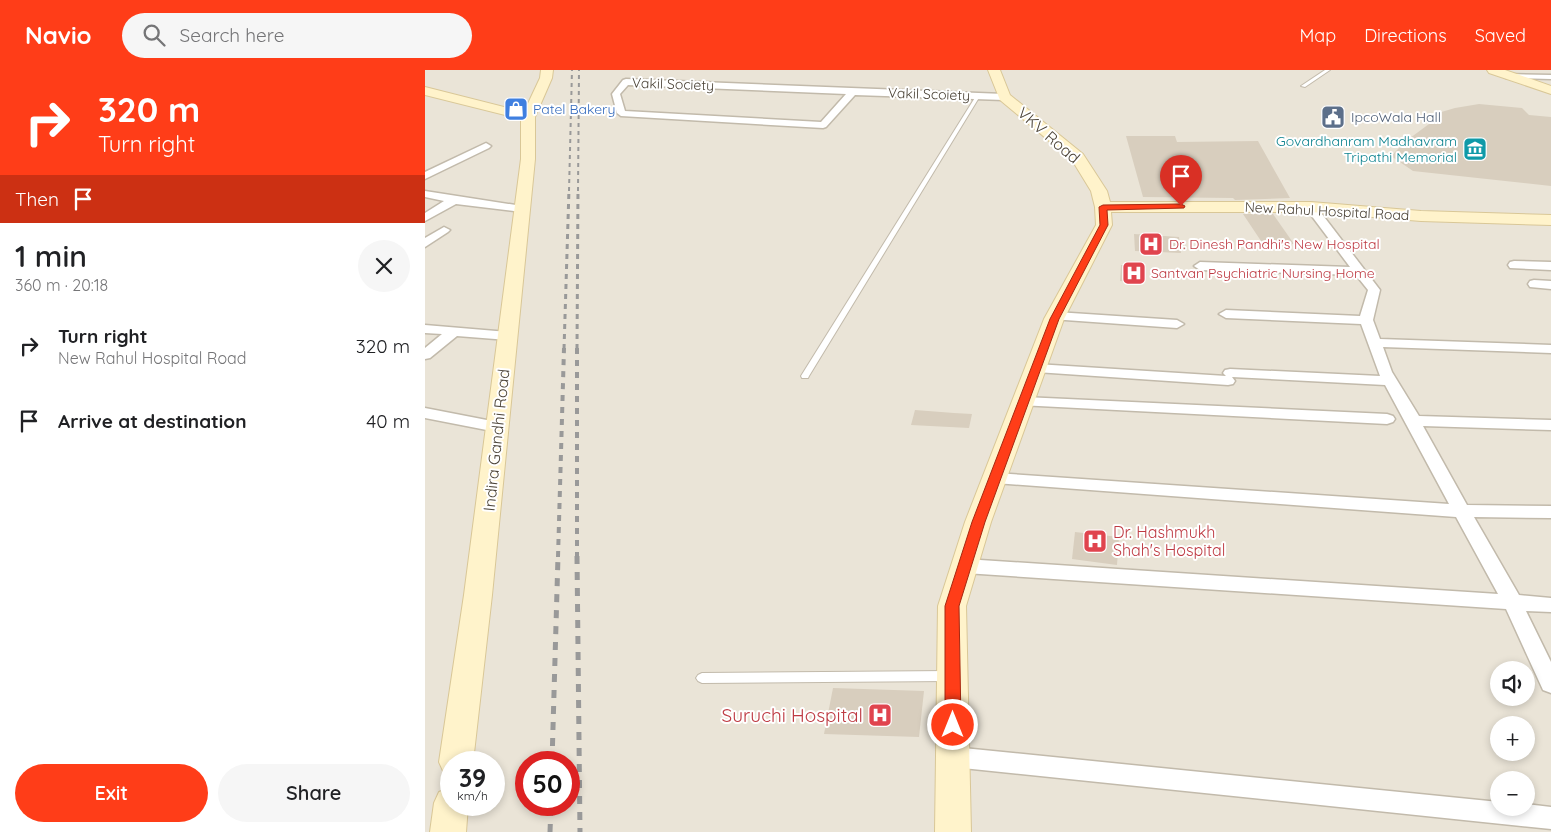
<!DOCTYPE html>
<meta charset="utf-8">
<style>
body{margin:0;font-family:Quicksand,sans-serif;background:#f6f6f6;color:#202124;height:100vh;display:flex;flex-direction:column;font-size:19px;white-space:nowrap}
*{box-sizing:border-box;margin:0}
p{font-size:16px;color:#757577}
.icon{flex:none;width:28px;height:28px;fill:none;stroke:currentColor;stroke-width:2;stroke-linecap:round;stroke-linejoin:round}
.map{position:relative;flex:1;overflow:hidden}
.side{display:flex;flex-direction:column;background:#fff;width:425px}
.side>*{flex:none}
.banner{background:#ff3d18;color:#fff;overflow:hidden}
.buttons{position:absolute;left:1065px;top:591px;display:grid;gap:10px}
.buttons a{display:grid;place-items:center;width:45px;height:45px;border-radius:50%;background:#fff;box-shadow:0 2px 8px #0003;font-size:25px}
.speed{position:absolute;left:15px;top:681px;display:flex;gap:10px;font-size:25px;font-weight:700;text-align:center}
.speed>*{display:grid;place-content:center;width:65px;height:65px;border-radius:50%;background:#fff;box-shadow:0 2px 8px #0003;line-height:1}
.speed small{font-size:12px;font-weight:400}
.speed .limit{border:8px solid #d22;background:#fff;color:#111}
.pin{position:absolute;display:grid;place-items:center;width:42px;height:42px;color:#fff;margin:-51px -21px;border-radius:50% 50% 50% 0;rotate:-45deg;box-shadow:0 0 5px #0007}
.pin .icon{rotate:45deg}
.me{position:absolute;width:55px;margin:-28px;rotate:0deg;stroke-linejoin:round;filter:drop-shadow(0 0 4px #0008)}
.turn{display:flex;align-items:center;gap:18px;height:105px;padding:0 15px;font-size:22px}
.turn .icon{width:65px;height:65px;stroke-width:2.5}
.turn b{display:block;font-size:35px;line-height:42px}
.then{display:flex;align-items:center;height:48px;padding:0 15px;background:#0003;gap:10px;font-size:19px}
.round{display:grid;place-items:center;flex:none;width:52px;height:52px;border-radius:26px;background:#f6f6f6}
.head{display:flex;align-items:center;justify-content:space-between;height:85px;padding:0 15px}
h1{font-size:30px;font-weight:600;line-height:38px}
.primary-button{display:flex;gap:10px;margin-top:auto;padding:10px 15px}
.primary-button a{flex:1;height:58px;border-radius:30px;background:#ff3d18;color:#fff;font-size:20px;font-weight:600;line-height:58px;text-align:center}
.primary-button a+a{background:#f6f6f6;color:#202124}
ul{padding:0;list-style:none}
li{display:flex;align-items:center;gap:15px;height:75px;padding:0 15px}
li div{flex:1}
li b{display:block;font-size:19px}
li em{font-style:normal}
header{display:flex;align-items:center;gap:30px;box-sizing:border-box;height:70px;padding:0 25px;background:#ff3d18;color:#fff}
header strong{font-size:24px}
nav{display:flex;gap:28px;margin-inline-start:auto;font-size:18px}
.search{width:350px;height:45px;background:#f6f6f6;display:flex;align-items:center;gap:12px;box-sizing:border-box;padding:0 18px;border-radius:28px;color:#757577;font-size:19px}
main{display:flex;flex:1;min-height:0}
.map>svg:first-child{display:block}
</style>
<header>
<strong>Navio</strong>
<div class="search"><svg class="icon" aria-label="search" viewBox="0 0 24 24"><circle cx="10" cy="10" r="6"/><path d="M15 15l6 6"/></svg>Search here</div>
<nav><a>Map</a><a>Directions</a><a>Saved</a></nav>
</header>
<main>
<section class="side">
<div class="banner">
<div class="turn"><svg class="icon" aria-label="right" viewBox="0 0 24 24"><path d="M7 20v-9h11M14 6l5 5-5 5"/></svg><div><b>320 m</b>Turn right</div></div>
<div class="then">Then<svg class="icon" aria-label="arrive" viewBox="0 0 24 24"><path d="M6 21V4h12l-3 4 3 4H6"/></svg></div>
</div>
<div class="head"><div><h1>1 min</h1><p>360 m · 20:18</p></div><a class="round"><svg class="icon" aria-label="close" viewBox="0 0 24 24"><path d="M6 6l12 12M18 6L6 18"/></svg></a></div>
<ul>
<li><svg class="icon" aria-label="right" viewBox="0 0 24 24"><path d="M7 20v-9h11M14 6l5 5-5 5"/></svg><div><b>Turn right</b><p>New Rahul Hospital Road</p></div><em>320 m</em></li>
<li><svg class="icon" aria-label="arrive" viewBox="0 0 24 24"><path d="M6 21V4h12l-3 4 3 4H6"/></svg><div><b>Arrive at destination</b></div><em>40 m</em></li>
</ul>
<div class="primary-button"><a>Exit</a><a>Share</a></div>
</section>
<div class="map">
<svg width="1126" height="762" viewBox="0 0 1126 762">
<rect width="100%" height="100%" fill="#f6f2ea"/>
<path fill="#eae4d7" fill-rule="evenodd" d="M 0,0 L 1126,0 L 1126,762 L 0,762 ZM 1074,600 L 1101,600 L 1101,628 L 1074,628 ZM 1074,655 L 1101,655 L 1101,682 L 1074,682 ZM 26,692 L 69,692 L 69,735 L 26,735 ZM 101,692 L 144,692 L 144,735 L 101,735 ZM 1074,710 L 1101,710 L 1101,738 L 1074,738 Z"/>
<g fill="#d8cebe">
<polygon points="1054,34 1097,38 1104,45 1126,47 1126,116 988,101 966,86 981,71 1004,54 1013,43 1030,38"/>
<polygon points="701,66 750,66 752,72 833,71 865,128 810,130 808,128 718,127"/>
<polygon points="818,144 848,144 869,174 838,174"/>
<polygon points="709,164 754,167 756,183 710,181"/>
<polygon points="696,195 720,196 719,213 695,211"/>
<polygon points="490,340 529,343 547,344 544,358 486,355"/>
<polygon points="650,462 694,467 692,495 647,489"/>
<polygon points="408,618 499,621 494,667 399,664"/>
</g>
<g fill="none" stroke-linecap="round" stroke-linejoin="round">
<g stroke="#c2baab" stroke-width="2">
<g id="lane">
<polygon points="900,0 905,0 880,17 876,16"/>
<polygon points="553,25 555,26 384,306 383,308 377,308 376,306 551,26"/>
<polygon points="524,601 528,603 530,606 528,609 524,611 277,613 273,611 271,608 273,605 277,603"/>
</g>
</g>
<g stroke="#c2baab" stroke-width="3">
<g id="street">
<polygon points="1081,4 1126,5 1126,9 1084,8 1081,8"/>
<path d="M 201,9 L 579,24 L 583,27 L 579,30 L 430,25 L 401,57 L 398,58 L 196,46 L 192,43 L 187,24 L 198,10 ZM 203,15 L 421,24 L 396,52 L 200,41 L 195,24 Z"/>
<polygon points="61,73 66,76 64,78 0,109 0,102"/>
<polygon points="0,121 97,136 103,139 97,142 31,134 0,151 0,143 19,131 0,127"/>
<polygon points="886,134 890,135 955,220 948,250 955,269 1126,275 1126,283 958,277 967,302 994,346 1126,350 1126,360 998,356 1042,435 1126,436 1126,448 1049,447 1094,525 1126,528 1126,542 1101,541 1126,592 1126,623 1118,620 1081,539 540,503 533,501 531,496 533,491 540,489 1073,524 1031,447 570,413 564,412 562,408 564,404 570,403 1024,434 960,315 807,307 810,311 808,314 803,315 611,302 606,301 604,298 606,295 611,294 801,306 798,303 800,300 805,299 955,306 936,254 801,248 794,244 801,240 935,246 943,220 931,205 775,200 769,196 775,192 925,197 880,137"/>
<polygon points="19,157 25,160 23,162 0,177 0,168"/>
<polygon points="1089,191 1126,192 1126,200 1085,198 1083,195 1085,192"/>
<polygon points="1109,210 1126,211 1126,219 1105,217 1103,214 1105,211"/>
<polygon points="631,242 752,250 759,254 752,258 626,249 624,246"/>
<polygon points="0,255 83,262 90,266 83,270 32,266 5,288 0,289 0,278 17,264 0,263"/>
<polygon points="599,327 962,344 968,346 970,349 968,352 962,354 594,335 591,332 594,329"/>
<polygon points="0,338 72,352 78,354 80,357 78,360 72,362 0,348"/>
<polygon points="528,677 1074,732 1074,738 1101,738 1101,734 1126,737 1126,759 528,697 520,694 517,687 520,680"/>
</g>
</g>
<g stroke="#d9c797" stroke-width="2">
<g id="secondary">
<polygon points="116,0 128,0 127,8 110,47 110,89 67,525 48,692 26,692 26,705 19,703 14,692 39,525 96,89 96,49 0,25 0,17 99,42 115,8"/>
<polygon points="563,0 575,0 585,25 658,84 682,121 685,132 886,132 996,141 1126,145 1126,155 996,151 886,142 686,142 687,155 639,249 566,452 541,536 546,762 510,762 513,536 540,452 619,249 671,155 670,137 666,121 647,90 575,30"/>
<polygon points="1062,0 1080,0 1126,16 1126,24 1064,3"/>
<polygon points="26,717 26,735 43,735 41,762 5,762 9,733 14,722"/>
</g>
</g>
<use href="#lane" fill="#fff" fill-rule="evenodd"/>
<use href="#street" fill="#fff" fill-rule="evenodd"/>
<use href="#secondary" fill="#fff3cb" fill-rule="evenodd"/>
<g stroke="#999" stroke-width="2" stroke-dasharray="4 4" stroke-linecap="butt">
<polyline points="144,121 147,0"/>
<polyline points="153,121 154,0"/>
</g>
<g stroke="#999" stroke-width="3" stroke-dasharray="5 5" stroke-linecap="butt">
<polyline points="139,279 144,119"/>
<polyline points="152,279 153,119"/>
</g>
<g stroke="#999" stroke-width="4" stroke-dasharray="6 6" stroke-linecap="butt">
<polyline points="152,278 152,487"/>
<polyline points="133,487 139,278"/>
</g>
<g stroke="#999" stroke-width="5" stroke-dasharray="8 8" stroke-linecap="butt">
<polyline points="152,486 155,762"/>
<polyline points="127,692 133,486"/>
<polyline points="125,762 126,735"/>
</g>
</g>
<polygon fill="#ff3d18" stroke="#a62810" points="756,134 760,136 759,138 682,140 683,155 634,249 560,452 534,536 536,655 533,659 528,661 523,659 520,655 520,536 547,452 625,249 675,155 674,137 678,135"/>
<defs>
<g id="shop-square" transform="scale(1.25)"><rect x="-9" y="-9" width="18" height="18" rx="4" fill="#3f7fe0" stroke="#fff"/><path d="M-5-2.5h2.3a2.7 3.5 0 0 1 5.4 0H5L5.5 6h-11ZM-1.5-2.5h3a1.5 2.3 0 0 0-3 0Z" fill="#fff"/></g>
<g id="civic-square" transform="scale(1.25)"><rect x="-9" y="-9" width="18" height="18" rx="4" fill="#5c6f8a" stroke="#fff"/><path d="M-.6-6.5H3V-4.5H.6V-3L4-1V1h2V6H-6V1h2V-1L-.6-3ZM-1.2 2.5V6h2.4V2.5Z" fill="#fff"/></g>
<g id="museum-square" transform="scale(1.25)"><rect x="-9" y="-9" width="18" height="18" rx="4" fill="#0f9aa8" stroke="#fff"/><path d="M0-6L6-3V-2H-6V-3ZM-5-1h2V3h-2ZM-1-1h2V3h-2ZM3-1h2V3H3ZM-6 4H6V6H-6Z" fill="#fff"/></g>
<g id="hospital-square" transform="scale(1.25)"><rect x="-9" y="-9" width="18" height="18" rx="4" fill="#e0444e" stroke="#fff"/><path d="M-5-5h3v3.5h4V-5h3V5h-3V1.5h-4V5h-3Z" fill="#fff"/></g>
</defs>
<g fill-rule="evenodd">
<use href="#shop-square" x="91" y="39"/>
<use href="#civic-square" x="908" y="47"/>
<use href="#museum-square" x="1050" y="79"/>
<use href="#hospital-square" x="726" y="174"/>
<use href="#hospital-square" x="709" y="203"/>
<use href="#hospital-square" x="670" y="471"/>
<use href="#hospital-square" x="455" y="645"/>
</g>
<g text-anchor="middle" stroke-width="4" stroke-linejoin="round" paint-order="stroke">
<g font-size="14" fill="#4b4337" stroke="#fff">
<text transform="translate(248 14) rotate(2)" y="5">Vakil Society</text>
<text transform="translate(504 24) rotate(2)" y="5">Vakil Scoiety</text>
<text transform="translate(902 141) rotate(3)" y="5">New Rahul Hospital Road</text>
</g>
<g font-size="14" fill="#366cbe" stroke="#fff" text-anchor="start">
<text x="108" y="44">Patel Bakery</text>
</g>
<g font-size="14" fill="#4e5e75" stroke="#fff" text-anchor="start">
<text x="926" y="52">IpcoWala Hall</text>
</g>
<g font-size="14" fill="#0d838f" stroke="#fff" text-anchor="end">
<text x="1032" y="76">Govardhanram Madhavram<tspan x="1032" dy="16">Tripathi Memorial</tspan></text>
</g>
<g font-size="14" fill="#be3a42" stroke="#fff" text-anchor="start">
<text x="744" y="179">Dr. Dinesh Pandhi's New Hospital</text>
<text x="726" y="208">Santvan Psychiatric Nursing Home</text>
</g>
<g font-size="16" fill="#4b4337" stroke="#fff">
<text transform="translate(624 65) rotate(41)" y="6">VKV Road</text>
<text transform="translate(71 370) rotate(-84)" y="6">Indira Gandhi Road</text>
</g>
<g font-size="16" fill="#be3a42" stroke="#fff" text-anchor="start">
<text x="688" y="468">Dr. Hashmukh<tspan x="688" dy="18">Shah's Hospital</tspan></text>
</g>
<g font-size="19" fill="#be3a42" stroke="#fff" text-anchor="end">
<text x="438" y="652">Suruchi Hospital</text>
</g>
</g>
</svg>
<div class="buttons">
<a><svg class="icon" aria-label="sound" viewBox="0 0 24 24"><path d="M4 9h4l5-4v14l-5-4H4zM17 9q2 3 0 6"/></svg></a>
<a>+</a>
<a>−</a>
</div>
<div class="speed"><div>39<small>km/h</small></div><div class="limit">50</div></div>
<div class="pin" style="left:756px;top:136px;background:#d93025"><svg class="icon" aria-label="arrive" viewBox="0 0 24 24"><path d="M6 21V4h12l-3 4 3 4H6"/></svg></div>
<svg class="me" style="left:528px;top:655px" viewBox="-20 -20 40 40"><circle r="17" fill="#ff3d18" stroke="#fff" stroke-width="3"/><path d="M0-11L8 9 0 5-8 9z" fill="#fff"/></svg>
</div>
</main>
